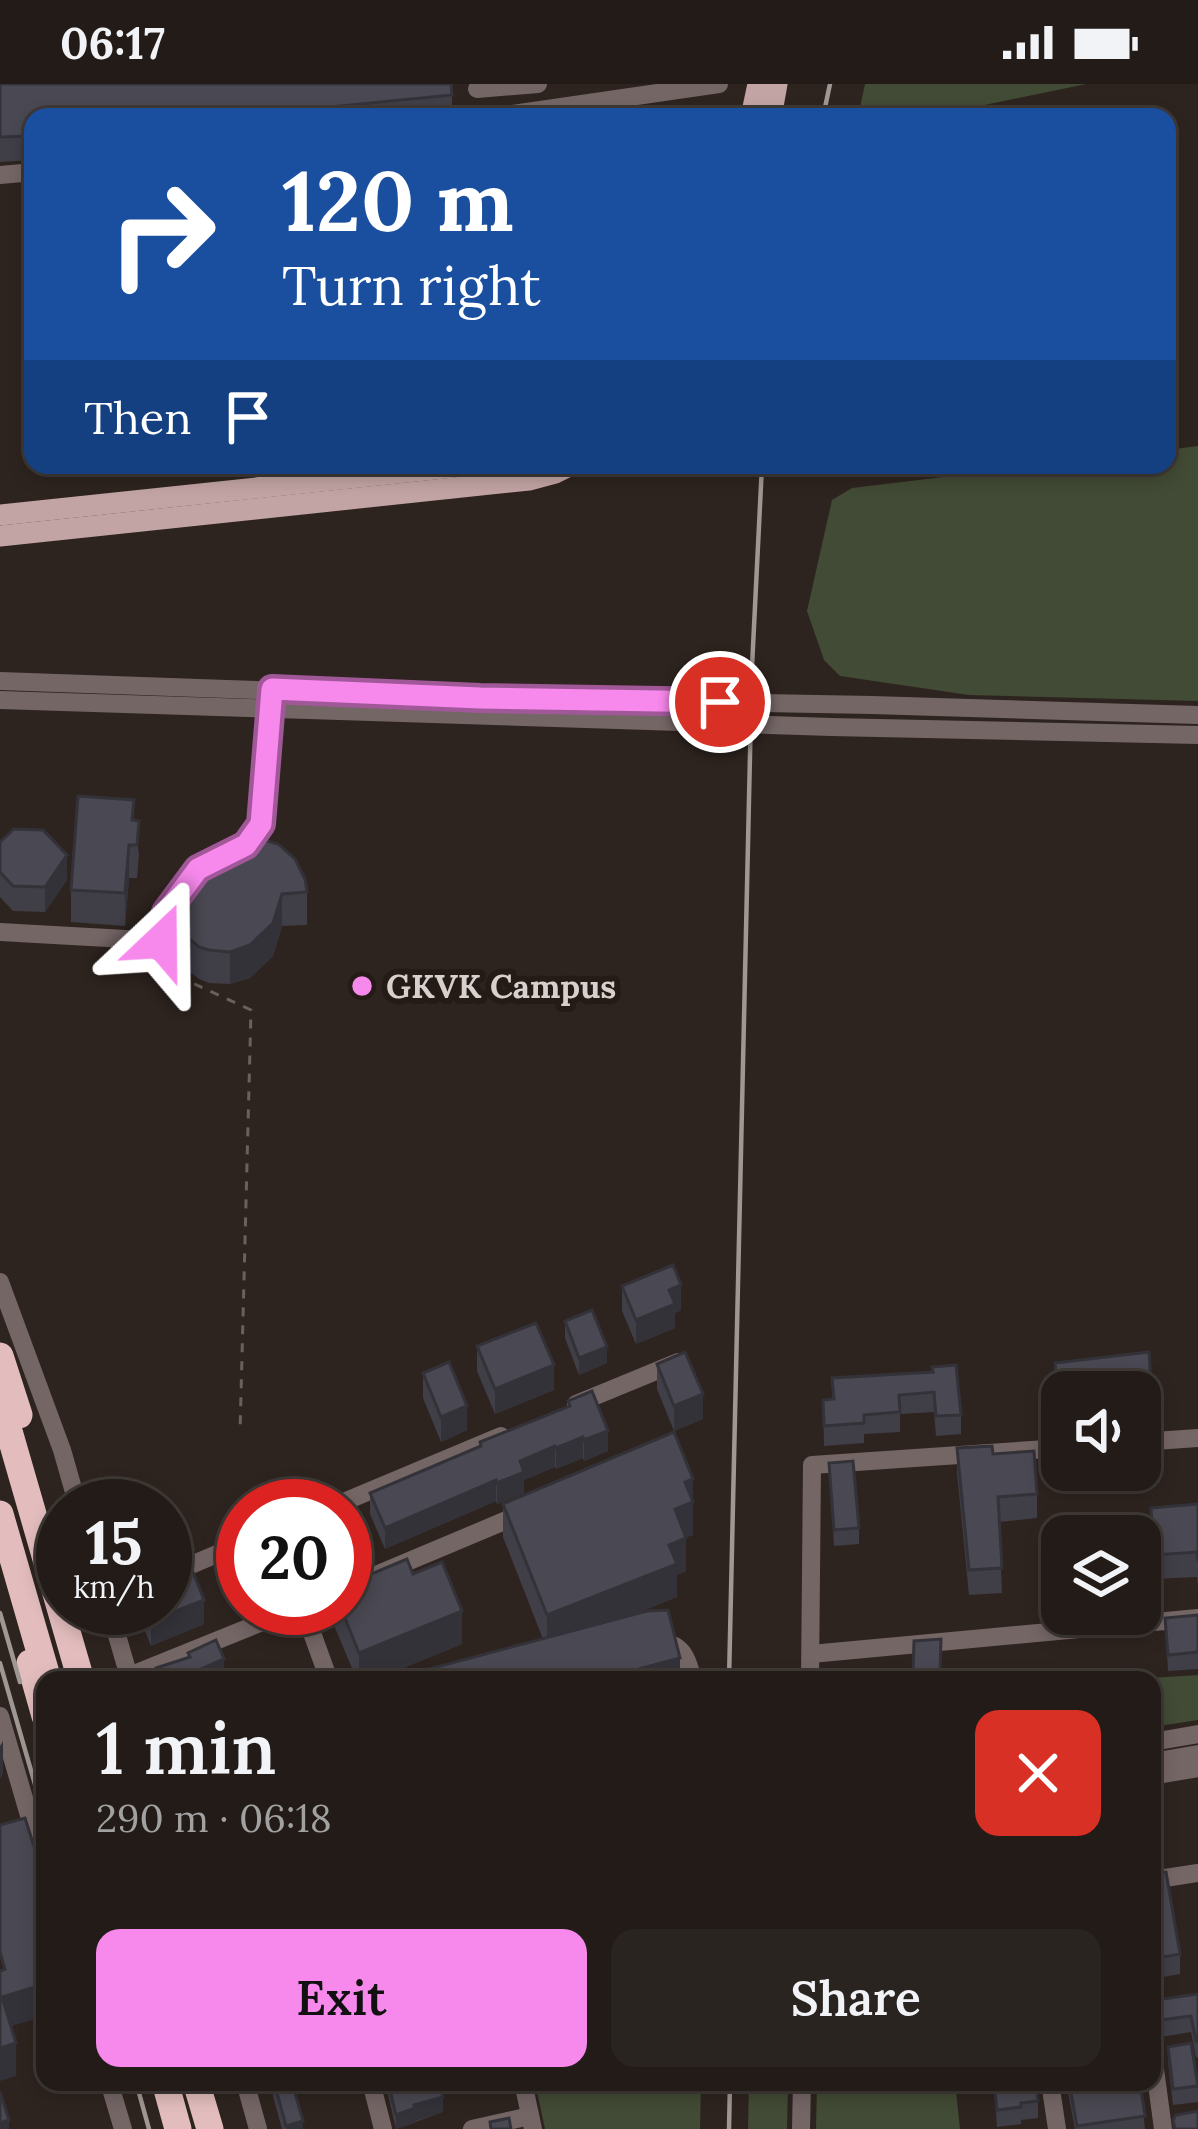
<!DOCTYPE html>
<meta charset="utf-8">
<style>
body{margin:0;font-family:Lora,serif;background:#2a2420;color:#f1f3f6;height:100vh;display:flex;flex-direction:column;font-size:45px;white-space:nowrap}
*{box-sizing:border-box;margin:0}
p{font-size:39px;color:#a2a1a1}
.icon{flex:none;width:66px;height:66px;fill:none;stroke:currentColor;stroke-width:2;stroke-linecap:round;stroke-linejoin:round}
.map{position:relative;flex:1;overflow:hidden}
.panel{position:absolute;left:36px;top:1587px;width:1125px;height:420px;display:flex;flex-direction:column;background:#221b17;border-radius:24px;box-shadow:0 6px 18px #0003,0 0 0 3px #3f3936}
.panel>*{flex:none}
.guide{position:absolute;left:24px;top:24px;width:1152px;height:366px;border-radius:24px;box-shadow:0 6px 18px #0003,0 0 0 3px #3f3936;background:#1a4fa0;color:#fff;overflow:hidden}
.tools{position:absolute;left:1041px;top:1287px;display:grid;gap:24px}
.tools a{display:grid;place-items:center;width:120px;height:120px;border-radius:24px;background:#221b17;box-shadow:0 6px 18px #0003,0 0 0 3px #3f3936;font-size:60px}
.speed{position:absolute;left:36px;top:1395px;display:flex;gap:24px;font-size:60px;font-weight:700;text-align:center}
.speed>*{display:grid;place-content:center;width:156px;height:156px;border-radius:50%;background:#221b17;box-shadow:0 6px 18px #0003,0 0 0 3px #3f3936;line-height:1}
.speed small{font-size:30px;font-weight:400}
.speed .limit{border:18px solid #d22;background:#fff;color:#111}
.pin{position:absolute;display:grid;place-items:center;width:102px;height:102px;color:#fff;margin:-51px;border:6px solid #fff;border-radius:50%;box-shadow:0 3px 12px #0007}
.me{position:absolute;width:132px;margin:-66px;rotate:23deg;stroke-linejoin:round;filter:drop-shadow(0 0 9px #0008)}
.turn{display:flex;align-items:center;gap:42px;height:252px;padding:0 60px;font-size:54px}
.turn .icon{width:156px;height:156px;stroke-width:2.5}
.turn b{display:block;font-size:84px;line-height:102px}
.then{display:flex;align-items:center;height:114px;padding:0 60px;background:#0003;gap:24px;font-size:45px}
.round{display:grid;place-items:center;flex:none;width:126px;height:126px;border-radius:24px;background:#2a2420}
.summary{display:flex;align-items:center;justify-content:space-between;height:204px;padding:0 60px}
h1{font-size:72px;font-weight:600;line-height:90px}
.cta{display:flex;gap:24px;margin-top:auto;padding:24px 60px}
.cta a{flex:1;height:138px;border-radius:24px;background:#f788ec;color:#111;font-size:48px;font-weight:600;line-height:138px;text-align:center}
.cta a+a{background:#2a2420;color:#f1f3f6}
.status{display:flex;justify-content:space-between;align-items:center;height:84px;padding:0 60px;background:#221b17;direction:ltr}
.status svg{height:33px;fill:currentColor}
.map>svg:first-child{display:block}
</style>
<div class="status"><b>06:17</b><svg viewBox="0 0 49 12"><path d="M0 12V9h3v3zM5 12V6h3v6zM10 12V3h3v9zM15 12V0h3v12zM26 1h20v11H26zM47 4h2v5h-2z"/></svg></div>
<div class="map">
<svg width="1198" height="2045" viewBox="0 0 1198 2045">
<rect width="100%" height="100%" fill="#2e241f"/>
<g fill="#424b35">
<polygon points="865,0 1086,0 927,33 858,33"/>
<polygon points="1198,362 1198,617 969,611 840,592 824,576 807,527 832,416 852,404 1042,381 1167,381 1167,366"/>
<polygon points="1198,1591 1198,1636 1152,1643 1152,1596 1120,1596"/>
<polygon points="535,1998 701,1998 700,2045 545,2045"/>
<polygon points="749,1998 788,1998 787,2045 748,2045"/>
<polygon points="817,1998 955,1998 960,2045 816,2045"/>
</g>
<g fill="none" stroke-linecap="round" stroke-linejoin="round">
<polyline stroke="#6a615c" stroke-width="3" stroke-dasharray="9 9" stroke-linecap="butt" points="170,874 188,897 251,926 240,1349"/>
<g stroke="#756666" stroke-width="18">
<polyline points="477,5 538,0"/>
<polyline points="492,33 719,0"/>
<polyline points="0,91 33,88"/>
<polyline points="0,597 480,614 872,621 1198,631"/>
<polyline points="0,616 831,643 1198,651"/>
<polyline points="0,848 161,857 166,828 198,785 246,761 261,740 271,613"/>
<polyline points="0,1198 62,1366 78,1422"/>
<polyline points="576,1320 678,1278"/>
<polyline points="1140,1358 1198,1354"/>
<polyline points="334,1422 501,1352"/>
<polyline points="165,1492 243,1459"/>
<polyline points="345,1504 521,1430"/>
<polyline points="109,1524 130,1596"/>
<polyline points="303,1524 329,1596"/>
<path d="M 655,1559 C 682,1556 687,1574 693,1596"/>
<polyline points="811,1570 1198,1534"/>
<polyline points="129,1592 297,1524"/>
<polyline points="810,1596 812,1381 1062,1364"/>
<polyline points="0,1632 45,1786"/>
<polyline points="1152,1658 1198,1650"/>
<polyline points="1152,1678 1198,1670"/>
<polyline points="1152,1692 1198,1684"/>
<polyline points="1152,1796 1198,1789"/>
<polyline points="1152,1963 1163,2045"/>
<polyline points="109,1998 123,2045"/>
<polyline points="245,1998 258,2045"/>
<polyline points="371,1998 383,2045"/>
<polyline points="523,1998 533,2045"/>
<polyline points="1050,1998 1057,2045"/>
<polyline points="472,2045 530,2032"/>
<polyline points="801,2045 802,1998"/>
</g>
<g stroke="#c3a4a4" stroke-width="21">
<polyline points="751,33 758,0"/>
<polyline points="771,33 777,0"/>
<polyline points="0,431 473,381"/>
<polyline points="0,452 529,396 555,389 571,381"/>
</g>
<g stroke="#e3bdbd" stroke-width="27">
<polyline points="0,1272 19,1331"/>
<polyline points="0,1316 81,1596"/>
<polyline points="0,1430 48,1596"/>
<polyline points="30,1579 45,1632"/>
<polyline points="165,1998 178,2045"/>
<polyline points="196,1998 210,2045"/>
</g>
<g stroke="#9f9793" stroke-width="4.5">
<polyline points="823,33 830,0"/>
<polyline points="0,1529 20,1598"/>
<polyline points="0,1579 45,1735"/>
<polyline points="729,1596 752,583 762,381"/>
<polyline points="136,1998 149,2045"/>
<polyline points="729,2045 730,1998"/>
</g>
</g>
<g fill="#403e47">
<polygon points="0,0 452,11 452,33 33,33 33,76 0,78"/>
<polygon points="134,737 139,770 137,794 129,794 125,842 71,838 71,806"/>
<polygon points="0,758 67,796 45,828 13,827 0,813"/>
<polygon points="295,775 307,808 307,841 282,842 273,872 250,894 230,900 209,899 199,895 182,882 171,865 171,833"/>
<polygon points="622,1202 681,1226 675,1229 675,1244 636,1260 622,1227"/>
<polygon points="565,1237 607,1279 579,1291 565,1254"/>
<polygon points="477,1262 554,1306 495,1330 477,1287"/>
<polygon points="1149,1268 1152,1336 1140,1337 1140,1308 1062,1308 1062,1344 1059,1344 1055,1279"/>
<polygon points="657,1280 703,1335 674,1347 657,1305"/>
<polygon points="933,1288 961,1331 961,1350 936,1352 934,1328 900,1330 900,1348 864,1350 864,1359 824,1362 823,1316 832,1315 832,1294"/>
<polygon points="423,1289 467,1346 441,1358 423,1314"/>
<polygon points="568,1317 608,1367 584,1377 583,1374 556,1385 555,1383 524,1396 524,1409 497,1420 496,1417 385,1465 370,1430 370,1409 480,1363 480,1358 568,1323"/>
<polygon points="957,1364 993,1370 1037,1410 1037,1434 999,1438 1002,1509 969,1511 957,1389"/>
<polygon points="829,1379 859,1444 859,1460 834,1462"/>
<polygon points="693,1395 693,1451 686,1453 686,1487 677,1491 677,1513 632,1531 680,1596 543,1555 503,1453 503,1420"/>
<polygon points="1198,1420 1198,1502 1197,1493 1154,1495 1151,1424"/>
<polygon points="413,1490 462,1560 374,1596 357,1596 333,1539 333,1524 345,1524"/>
<polygon points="143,1524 165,1524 204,1540 151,1562 143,1542"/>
<polygon points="1198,1531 1198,1585 1168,1587 1165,1534"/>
<polygon points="941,1555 940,1596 913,1596 914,1557"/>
<polygon points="1152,1726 1159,1748 1159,1765 1152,1766"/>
<polygon points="1152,1789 1180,1870 1180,1890 1152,1895"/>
<polygon points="1198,1910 1198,1973 1196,1974 1191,1948 1161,1953 1156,1933 1156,1916"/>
<polygon points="1168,1963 1198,2002 1198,2018 1173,2021 1168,1979"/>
<polygon points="273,1998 303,2045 282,2045 273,2012"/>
<polygon points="385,1998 443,1998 443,2000 440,2001 443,2028 396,2045"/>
<polygon points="994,1998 1038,2017 1038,2034 1021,2036 1021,2040 997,2043"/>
<polygon points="1066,1998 1140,1998 1145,2045 1075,2045"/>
</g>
<g fill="#343239">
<polygon points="129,761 129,794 125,842 125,809"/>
<polygon points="67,771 67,796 45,828 45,803"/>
<polygon points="282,810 282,842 273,872 250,894 230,900 230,868"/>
<polygon points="681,1201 681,1226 675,1229 675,1244 636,1260 636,1236 669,1206"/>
<polygon points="607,1263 607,1279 579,1291 579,1274"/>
<polygon points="554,1281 554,1306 495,1330 495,1305"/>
<polygon points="703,1310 703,1335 674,1347 674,1322"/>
<polygon points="467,1322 467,1346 441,1358 441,1333"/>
<polygon points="608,1347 608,1367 584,1377 584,1356"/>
<polygon points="583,1353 583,1374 556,1385 556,1364"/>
<polygon points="555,1362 555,1383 524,1396 524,1409 497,1420 497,1399 520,1377"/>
<polygon points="693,1395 693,1451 675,1458 675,1425 685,1398"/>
<polygon points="496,1396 496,1417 385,1465 385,1444"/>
<polygon points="686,1454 686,1487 677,1491 677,1513 547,1564 547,1531 669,1461"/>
<polygon points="351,1461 351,1478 345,1480 345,1464"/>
<polygon points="204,1516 204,1540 151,1562 151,1537"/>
<polygon points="462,1527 462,1560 374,1596 359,1596 359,1569"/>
<polygon points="680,1574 680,1596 598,1596"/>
<polygon points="224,1575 224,1591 214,1596 185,1596 187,1591"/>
<polygon points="3,1657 3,1690 0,1695 0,1662"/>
<polygon points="45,1900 45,1932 2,1945 2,1913"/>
<polygon points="16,1959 16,1992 0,1997 0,1964"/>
<polygon points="443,2013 443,2028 415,2037 415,2039 396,2045 396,2031 414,2021"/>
<polygon points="9,2036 9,2045 0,2045 0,2039"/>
<polygon points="303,2037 303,2045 286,2045 286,2042"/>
</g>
<g fill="#4a4852" stroke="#343239" stroke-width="3">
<polygon points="0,0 451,0 452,11 229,33 33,33 33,52 0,53"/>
<polygon points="78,712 134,716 132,736 139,737 137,761 129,761 125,809 71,806"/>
<polygon points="14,745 43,746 67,771 45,803 13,802 0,788 0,758"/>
<polygon points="257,754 278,760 295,775 305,795 307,808 282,810 273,839 250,861 230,868 209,866 199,863 182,849 171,833 178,804 201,793 204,783 217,767 236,756"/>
<polygon points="673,1181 681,1201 669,1206 675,1220 636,1236 622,1202"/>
<polygon points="592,1226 607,1263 579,1274 565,1237"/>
<polygon points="536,1239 554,1281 495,1305 477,1262"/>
<polygon points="685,1268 703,1310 674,1322 657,1280"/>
<polygon points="1149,1268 1152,1316 1140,1317 1140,1308 1125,1308 1124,1299 1087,1302 1087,1308 1062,1308 1062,1324 1059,1324 1055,1279"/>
<polygon points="449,1278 467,1322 441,1333 423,1289"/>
<polygon points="956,1281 961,1331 936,1332 934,1308 899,1311 900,1328 864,1331 864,1339 824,1342 823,1316 834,1315 832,1294 933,1288 932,1283"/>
<polygon points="592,1307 608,1347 584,1356 583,1353 556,1364 555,1362 520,1377 524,1388 497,1399 496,1396 385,1444 370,1409 481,1362 480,1358 570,1322 568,1317"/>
<polygon points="674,1348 693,1395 685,1398 693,1418 675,1425 686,1454 669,1461 677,1480 547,1531 503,1420"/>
<polygon points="992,1362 993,1370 1034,1367 1037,1410 998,1413 1002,1484 969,1486 957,1364"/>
<polygon points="853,1377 859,1444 834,1446 829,1379"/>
<polygon points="1198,1420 1198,1477 1197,1468 1154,1471 1151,1424"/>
<polygon points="345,1446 351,1461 345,1464"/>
<polygon points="407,1475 413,1490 442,1478 462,1527 359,1569 341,1524 345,1524 345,1501"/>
<polygon points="191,1483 204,1516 151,1537 145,1524 165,1524 165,1494"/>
<polygon points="668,1526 680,1574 598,1596 388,1596 647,1527"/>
<polygon points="1198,1531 1198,1568 1168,1571 1165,1534"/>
<polygon points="941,1555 940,1589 913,1588 914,1557"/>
<polygon points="216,1556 224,1575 187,1591 188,1594 185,1596 160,1596 156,1584 190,1573 188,1569"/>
<polygon points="1152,1726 1154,1726 1159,1748 1152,1749"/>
<polygon points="25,1734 45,1797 45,1900 2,1913 16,1959 0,1964 0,1887 5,1885 0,1868 0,1741"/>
<polygon points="1166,1788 1180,1870 1152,1875 1152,1789"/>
<polygon points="1198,1910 1198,1957 1196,1957 1191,1932 1161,1936 1156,1916"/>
<polygon points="1191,1959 1198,2002 1173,2005 1168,1963"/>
<polygon points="274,1998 292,1998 303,2037 286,2042"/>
<polygon points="388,1998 439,1998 443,2013 414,2021 415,2024 396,2031"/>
<polygon points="994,1998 1036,1998 1038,2017 1021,2019 1021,2023 997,2026"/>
<polygon points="1069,1998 1140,1998 1145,2032 1077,2042"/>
<polygon points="0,2008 9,2036 0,2039"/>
<polygon points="1198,2027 1198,2045 1175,2045 1173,2036 1176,2031"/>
<polygon points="509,2034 511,2045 491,2045 490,2038"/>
</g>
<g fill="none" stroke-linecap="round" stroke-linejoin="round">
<g stroke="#a15899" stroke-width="30">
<polyline id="route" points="161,857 166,828 198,785 246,761 261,740 272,605 480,614 720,618"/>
</g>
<use href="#route" stroke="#f788ec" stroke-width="21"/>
</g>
<circle fill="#f788ec" stroke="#241b16" stroke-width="4.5" cx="362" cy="902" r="12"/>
<g text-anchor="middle" stroke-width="12" stroke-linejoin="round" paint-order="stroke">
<g font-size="33" font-weight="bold" fill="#d7d0cd" stroke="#241b16" text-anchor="start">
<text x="386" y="914">GKVK Campus</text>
</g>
</g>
</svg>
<div class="tools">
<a><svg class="icon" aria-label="sound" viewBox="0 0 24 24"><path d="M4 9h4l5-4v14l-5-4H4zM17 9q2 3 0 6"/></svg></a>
<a><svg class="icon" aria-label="layers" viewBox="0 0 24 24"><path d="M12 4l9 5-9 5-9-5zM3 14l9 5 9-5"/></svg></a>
</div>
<div class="speed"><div>15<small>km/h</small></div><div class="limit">20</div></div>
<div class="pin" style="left:720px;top:618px;background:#d93025"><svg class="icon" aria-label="arrive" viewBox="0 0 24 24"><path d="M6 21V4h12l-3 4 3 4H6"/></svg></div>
<svg class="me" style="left:161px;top:857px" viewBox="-20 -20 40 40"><path d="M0-17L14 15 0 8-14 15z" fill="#f788ec" stroke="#fff" stroke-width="4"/></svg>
<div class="guide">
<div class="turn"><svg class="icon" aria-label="right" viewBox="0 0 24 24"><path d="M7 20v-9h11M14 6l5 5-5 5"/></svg><div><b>120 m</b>Turn right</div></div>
<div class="then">Then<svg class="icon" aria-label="arrive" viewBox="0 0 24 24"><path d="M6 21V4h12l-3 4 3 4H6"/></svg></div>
</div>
<section class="panel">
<div class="summary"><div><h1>1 min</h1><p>290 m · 06:18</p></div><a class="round" style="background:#d93025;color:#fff"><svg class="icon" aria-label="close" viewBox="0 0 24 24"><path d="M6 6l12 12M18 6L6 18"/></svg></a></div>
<div class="cta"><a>Exit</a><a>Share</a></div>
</section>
</div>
